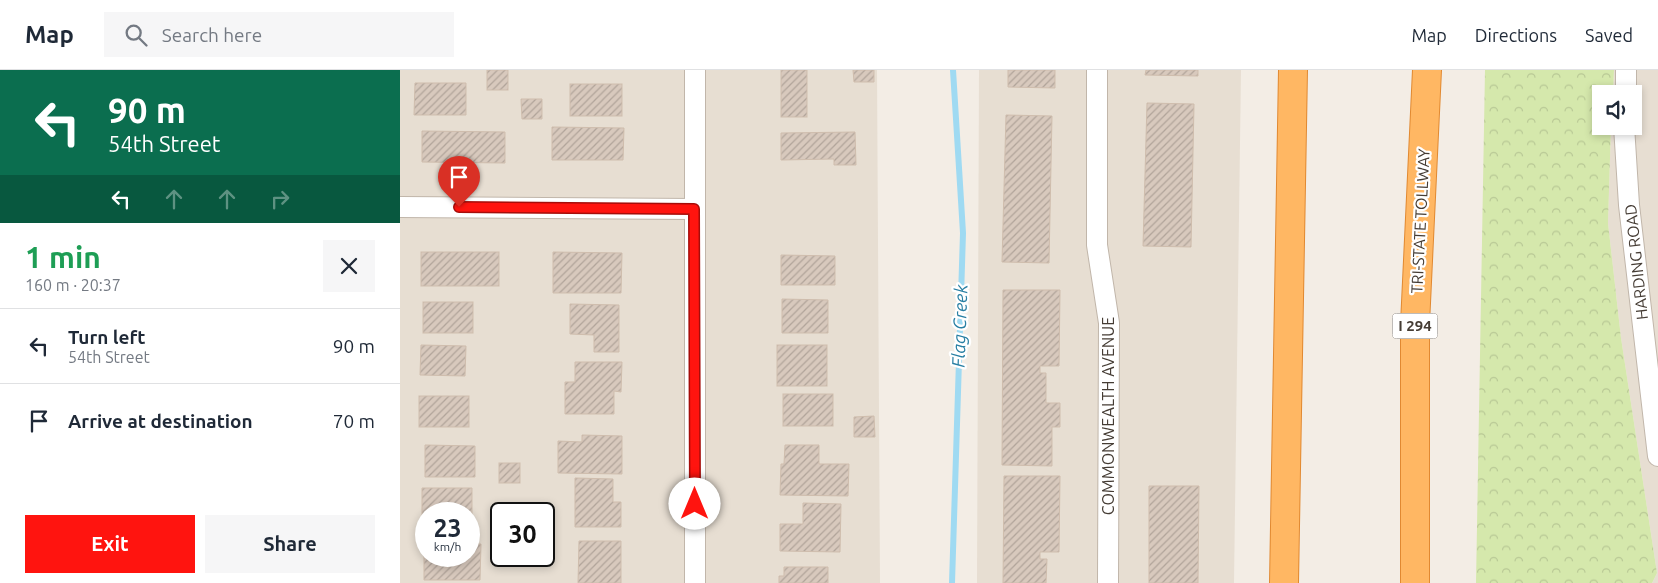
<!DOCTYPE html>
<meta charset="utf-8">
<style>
body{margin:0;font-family:Ubuntu,sans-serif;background:#f6f6f7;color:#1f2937;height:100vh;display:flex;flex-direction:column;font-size:19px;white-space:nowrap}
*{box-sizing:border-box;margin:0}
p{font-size:16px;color:#747a83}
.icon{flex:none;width:28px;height:28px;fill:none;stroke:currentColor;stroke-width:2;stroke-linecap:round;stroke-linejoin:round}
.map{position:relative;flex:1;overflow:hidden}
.side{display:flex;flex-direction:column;background:#fff;width:400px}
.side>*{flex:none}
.guide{background:#0b6e4f;color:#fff;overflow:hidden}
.controls{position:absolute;left:1192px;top:15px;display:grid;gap:10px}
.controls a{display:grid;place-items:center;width:50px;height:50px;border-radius:0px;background:#fff;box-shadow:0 2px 8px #0003;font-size:25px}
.speed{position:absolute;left:15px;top:432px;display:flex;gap:10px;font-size:25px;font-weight:700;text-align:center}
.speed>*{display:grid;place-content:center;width:65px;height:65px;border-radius:50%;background:#fff;box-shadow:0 2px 8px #0003;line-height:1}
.speed small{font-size:12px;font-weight:400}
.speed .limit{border:2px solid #111;border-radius:8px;background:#fff;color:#111}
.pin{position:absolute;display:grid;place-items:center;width:42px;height:42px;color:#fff;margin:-51px -21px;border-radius:50% 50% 50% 0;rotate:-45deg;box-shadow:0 0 5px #0007}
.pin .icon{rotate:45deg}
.me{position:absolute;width:55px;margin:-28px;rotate:0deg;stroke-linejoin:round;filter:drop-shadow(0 0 4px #0008)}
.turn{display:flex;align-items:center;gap:18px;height:105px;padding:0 25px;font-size:22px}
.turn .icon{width:65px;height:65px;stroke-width:2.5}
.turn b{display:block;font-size:35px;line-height:42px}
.lanes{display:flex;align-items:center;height:48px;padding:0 25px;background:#0003;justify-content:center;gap:25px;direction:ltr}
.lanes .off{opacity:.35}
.round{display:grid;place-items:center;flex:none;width:52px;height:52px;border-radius:0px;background:#f6f6f7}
.overview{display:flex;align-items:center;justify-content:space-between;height:85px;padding:0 25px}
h1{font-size:30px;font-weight:700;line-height:38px;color:#1e9e55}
.primary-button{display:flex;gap:10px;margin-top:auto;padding:10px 25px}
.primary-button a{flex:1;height:58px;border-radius:0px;background:#ff140f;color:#fff;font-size:20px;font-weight:700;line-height:58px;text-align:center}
.primary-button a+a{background:#f6f6f7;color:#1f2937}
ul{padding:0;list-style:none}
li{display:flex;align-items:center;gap:15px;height:75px;padding:0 25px;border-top:1px solid #e0e1e3}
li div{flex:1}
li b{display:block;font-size:19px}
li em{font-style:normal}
header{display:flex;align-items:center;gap:30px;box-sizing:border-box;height:70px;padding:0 25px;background:#fff;border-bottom:1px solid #e0e1e3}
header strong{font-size:24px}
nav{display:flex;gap:28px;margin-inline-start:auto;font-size:18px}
.search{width:350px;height:45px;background:#f6f6f7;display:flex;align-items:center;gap:12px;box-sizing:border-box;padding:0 18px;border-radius:0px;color:#747a83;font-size:19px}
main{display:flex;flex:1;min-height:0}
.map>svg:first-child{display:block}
</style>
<header>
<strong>Map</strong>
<div class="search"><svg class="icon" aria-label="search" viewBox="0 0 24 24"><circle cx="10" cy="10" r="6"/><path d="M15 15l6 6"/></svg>Search here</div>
<nav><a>Map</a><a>Directions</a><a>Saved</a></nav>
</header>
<main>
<section class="side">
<div class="guide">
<div class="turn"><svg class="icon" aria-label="left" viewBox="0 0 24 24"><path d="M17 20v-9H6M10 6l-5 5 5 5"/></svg><div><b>90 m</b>54th Street</div></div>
<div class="lanes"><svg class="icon" aria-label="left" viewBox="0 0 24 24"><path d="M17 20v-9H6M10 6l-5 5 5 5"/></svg><svg class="icon off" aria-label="ahead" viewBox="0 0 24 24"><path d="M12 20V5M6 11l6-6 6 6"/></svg><svg class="icon off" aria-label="ahead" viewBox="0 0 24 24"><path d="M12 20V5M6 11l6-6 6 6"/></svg><svg class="icon off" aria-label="right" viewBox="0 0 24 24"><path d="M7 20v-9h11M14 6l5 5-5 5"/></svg></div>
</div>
<div class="overview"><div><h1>1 min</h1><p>160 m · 20:37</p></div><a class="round"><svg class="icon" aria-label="close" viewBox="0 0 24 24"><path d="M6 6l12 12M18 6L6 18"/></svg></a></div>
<ul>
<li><svg class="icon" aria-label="left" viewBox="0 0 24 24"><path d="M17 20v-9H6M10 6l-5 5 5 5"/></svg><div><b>Turn left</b><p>54th Street</p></div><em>90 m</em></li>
<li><svg class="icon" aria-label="arrive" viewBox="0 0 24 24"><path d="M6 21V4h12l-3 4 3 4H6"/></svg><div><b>Arrive at destination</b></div><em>70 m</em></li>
</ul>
<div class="primary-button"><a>Exit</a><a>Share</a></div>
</section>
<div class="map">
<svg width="1258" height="513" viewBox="0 0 1258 513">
<defs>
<pattern id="park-crowns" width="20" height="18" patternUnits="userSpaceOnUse" patternTransform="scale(1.25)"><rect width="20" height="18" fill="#d5e8ac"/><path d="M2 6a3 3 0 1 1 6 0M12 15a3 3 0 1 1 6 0" fill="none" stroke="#b8c895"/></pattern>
<pattern id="building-hatch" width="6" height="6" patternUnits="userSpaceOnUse" patternTransform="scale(1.25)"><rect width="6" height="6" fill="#d8c9bd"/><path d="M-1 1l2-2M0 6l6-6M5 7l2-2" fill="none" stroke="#b1a49a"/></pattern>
</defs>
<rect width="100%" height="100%" fill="#f3ede5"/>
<g fill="#e7ded2" fill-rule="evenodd">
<path d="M 0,0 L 477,0 L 480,513 L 0,513 ZM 26,444 L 69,444 L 69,486 L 26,486 ZM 101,444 L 144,444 L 144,486 L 101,486 Z"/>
<polygon points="579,0 841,0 834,513 577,513"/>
<polygon points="1214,0 1258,0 1258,513 1252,513 1257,503 1221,268 1208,153 1211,56 1234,56 1234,24 1213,24"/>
</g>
<polygon fill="url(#park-crowns)" points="1085,0 1214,0 1213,24 1201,24 1201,56 1211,56 1208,153 1221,268 1257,503 1252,513 1076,513"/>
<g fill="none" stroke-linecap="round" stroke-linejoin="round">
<polyline stroke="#9fdaf2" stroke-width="6" points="552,513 563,163 553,0"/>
</g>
<g fill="url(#building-hatch)" stroke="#cfbdad">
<rect x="87" y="0" width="21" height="20"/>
<rect x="381" y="0" width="26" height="47"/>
<polygon points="453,0 474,0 474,12 454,12"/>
<polygon points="608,0 655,0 655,18 608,17"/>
<polygon points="746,0 798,0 798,6 745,5"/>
<polygon points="15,13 66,13 66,45 14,45"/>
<rect x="170" y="14" width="52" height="32"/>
<polygon points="121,29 142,29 142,49 122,49"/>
<polygon points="747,33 794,34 791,177 743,176"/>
<polygon points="606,45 652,46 649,193 602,192"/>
<polygon points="152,57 224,58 223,90 152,90"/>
<polygon points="22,61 105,62 105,93 22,92"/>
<polygon points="455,62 456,95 434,95 434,89 381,90 381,63"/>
<rect x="21" y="182" width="78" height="34"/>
<polygon points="153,182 222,183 221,223 153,223"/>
<polygon points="381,185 435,186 435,215 381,215"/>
<polygon points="603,220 660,220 659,296 640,296 640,303 646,303 646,333 660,333 660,357 652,357 652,396 602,395"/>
<polygon points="382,229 428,230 428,263 382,263"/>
<rect x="23" y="232" width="50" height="31"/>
<polygon points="170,234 219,235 219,282 194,282 194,265 170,264"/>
<polygon points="21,275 66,276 65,306 20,305"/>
<rect x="377" y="275" width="50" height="41"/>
<polygon points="175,292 222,292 221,322 214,321 214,344 165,344 165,312 175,312"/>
<rect x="383" y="324" width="50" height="32"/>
<rect x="19" y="326" width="50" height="31"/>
<polygon points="474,346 475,367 454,367 454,347"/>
<polygon points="182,365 222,366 222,404 158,403 158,371 182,372"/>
<polygon points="25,375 75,376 75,407 25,407"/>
<polygon points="385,375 419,375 419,394 449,394 448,426 380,425 381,394 384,394"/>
<rect x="99" y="393" width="21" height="20"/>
<polygon points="604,406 660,406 659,482 640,482 640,489 647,489 646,513 603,513"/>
<polygon points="175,408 213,409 213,432 221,432 221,457 175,457"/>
<polygon points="749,416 799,416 798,513 749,513"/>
<polygon points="22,418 72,418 72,449 69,449 69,444 26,444 26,449 22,449"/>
<polygon points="403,433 441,434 440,482 380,481 380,454 403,454"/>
<polygon points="92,444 113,444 101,444 101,464 93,464"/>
<polygon points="179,471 221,471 221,513 178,513"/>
<polygon points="24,474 26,474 26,486 69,486 69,474 81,474 80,510 24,510"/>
<polygon points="384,497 428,497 428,513 379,513 379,506 384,506"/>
</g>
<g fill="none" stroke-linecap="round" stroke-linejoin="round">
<g stroke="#c1b6aa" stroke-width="22">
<g id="minor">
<polyline points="295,0 295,513"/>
<polyline points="697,0 697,175 709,253 708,513"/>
<polyline points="1226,24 1226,0"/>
<polyline points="1224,56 1229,135 1258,386"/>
<polyline points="0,137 294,139"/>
</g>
</g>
<g stroke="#e18931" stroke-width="30">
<g id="motorway">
<polyline points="884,513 893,0"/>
<polyline points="1015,513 1015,254 1027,0"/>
</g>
</g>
<use href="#minor" stroke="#fff" stroke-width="20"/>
<use href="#motorway" stroke="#ffb763" stroke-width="28"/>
</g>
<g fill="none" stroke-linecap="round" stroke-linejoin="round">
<g stroke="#a60d0a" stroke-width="12">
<polyline id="route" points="59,137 294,139 295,434"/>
</g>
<use href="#route" stroke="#ff140f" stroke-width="9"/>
</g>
<g text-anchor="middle" stroke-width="4.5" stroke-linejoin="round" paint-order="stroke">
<rect fill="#fff" stroke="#7d7671" stroke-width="1" x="992.5" y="243.5" width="45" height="25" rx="4"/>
<g font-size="15" font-weight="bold" fill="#453c34">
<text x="1015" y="261">I 294</text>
</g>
<g font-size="16" fill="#453c34" stroke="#fff">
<text transform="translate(1020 151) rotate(-87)" y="6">TRI-STATE TOLLWAY</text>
<text transform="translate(1236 192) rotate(-96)" y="6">HARDING ROAD</text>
<text transform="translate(708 346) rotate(-90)" y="6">COMMONWEALTH AVENUE</text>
</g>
<g font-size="18" font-style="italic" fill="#287fa3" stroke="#fff">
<text transform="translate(560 256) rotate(-88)" y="6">Flag Creek</text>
</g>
</g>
</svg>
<div class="controls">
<a><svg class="icon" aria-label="sound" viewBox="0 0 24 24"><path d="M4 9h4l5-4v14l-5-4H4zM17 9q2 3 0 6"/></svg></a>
</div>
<div class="speed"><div>23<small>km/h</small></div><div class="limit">30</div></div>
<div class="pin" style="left:59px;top:137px;background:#d93025"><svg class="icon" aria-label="arrive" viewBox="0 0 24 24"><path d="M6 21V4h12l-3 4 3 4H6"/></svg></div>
<svg class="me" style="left:295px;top:434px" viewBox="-20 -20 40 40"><circle r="19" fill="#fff"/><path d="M0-13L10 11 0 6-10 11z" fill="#ff140f"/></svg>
</div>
</main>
